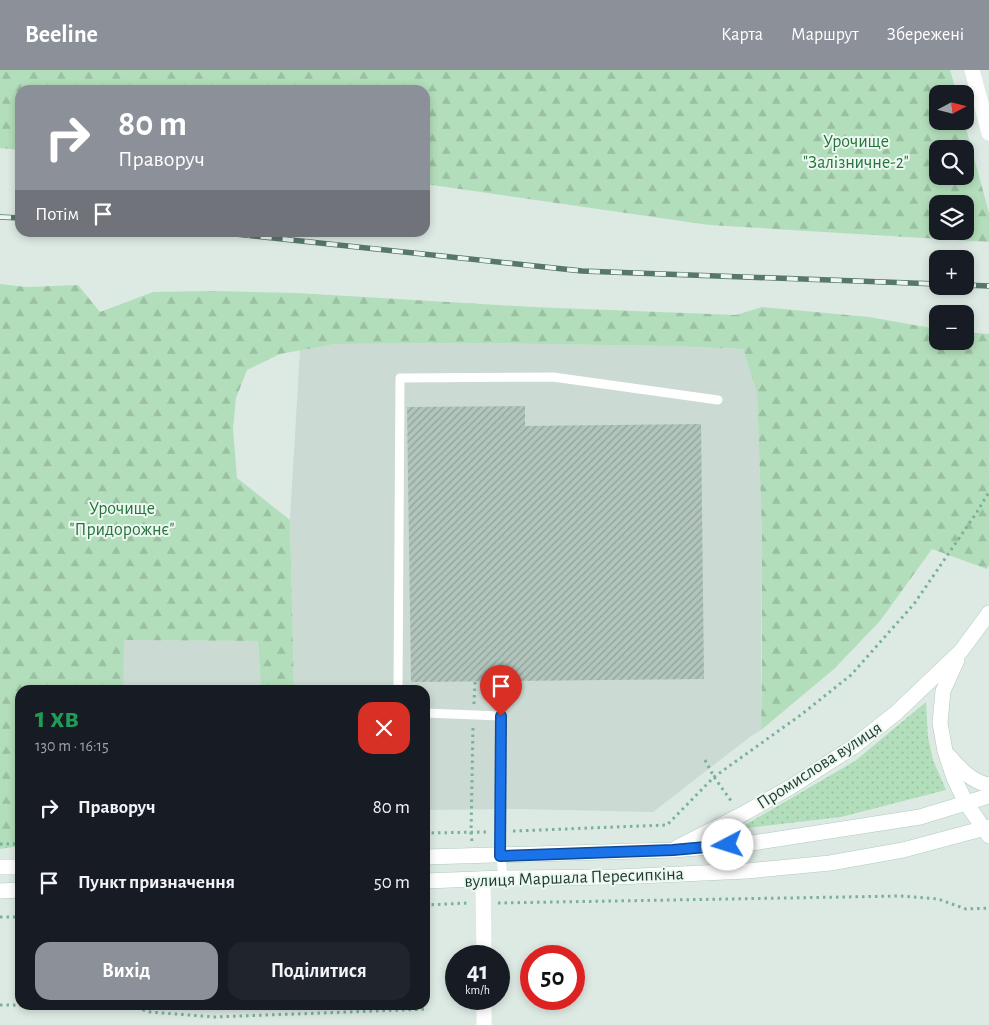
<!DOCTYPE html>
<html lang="uk">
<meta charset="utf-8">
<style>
body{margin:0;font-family:"Alegreya Sans",sans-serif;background:#20242c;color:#f1f3f6;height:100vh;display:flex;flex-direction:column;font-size:19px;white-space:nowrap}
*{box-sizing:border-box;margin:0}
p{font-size:16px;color:#9ea1a6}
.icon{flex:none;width:28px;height:28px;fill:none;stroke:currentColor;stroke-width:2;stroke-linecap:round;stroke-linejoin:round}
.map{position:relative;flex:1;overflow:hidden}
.details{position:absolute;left:15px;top:615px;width:415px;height:325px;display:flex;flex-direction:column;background:#171b24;border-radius:15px;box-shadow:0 2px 8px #0003}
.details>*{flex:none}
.guide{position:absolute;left:15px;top:15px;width:415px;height:152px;border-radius:15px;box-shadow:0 2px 8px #0003;background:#8c9099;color:#fff;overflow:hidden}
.needle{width:32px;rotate:83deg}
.fabs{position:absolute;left:929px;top:15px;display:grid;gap:10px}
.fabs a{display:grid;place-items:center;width:45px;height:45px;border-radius:10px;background:#171b24;box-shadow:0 2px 8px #0003;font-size:25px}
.speed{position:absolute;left:445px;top:875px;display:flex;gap:10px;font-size:25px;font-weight:700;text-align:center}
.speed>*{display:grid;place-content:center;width:65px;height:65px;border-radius:50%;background:#171b24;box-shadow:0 2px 8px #0003;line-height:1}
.speed small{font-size:12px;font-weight:400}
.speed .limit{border:8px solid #d22;background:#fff;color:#111}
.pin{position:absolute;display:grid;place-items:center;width:42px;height:42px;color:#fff;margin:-51px -21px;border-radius:50% 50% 50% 0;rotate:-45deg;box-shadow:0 0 5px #0007}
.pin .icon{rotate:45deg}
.me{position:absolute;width:55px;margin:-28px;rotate:265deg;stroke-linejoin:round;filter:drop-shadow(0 0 4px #0008)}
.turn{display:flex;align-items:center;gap:18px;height:105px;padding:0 20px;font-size:22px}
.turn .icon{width:65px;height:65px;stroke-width:2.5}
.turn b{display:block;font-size:35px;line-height:42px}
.then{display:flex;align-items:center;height:48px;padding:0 20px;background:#0003;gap:10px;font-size:19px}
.round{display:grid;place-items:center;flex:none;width:52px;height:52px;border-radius:15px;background:#20242c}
.head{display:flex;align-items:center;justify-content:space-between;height:85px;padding:0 20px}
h1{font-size:30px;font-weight:700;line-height:38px;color:#1e9e55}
.cta{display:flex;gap:10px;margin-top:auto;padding:10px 20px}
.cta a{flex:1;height:58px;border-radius:15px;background:#8c9099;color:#fff;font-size:20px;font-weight:700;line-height:58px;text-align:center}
.cta a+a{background:#20242c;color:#f1f3f6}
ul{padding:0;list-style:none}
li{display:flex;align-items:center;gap:15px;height:75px;padding:0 20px}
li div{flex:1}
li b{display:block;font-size:19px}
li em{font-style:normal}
header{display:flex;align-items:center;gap:30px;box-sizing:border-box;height:70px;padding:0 25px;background:#8c9099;color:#fff}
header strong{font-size:24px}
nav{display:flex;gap:28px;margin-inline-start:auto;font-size:18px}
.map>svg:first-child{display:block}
</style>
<header>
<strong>Beeline</strong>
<nav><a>Карта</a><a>Маршрут</a><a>Збережені</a></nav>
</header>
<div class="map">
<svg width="989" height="955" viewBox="0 0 989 955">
<defs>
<pattern id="grass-dots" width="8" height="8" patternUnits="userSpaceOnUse" patternTransform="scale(1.25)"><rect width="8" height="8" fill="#b3debb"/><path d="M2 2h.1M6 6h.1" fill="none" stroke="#9abfa1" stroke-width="1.8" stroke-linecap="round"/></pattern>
<pattern id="forest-firs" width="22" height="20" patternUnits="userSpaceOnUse" patternTransform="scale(1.25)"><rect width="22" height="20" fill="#b3debb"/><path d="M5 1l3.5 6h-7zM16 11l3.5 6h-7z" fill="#9abfa1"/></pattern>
<pattern id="building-hatch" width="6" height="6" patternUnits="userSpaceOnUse" patternTransform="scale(1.25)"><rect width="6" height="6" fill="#b2c5bc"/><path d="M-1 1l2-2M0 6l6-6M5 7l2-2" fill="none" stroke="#90a199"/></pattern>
</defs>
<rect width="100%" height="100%" fill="#ddeae3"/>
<g fill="#cbdad2">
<polygon points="474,273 670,276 743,279 757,323 762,464 761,660 750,667 653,742 520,739 425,740 425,620 294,620 290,450 300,280 335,274"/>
<polygon points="123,570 258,571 261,620 123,620"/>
</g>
<polygon fill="url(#grass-dots)" points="926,632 928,667 933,690 946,720 841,747 738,759 855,691"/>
<g fill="url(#forest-firs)" fill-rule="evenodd">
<path d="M 0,0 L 950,0 L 957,24 L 938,24 L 938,51 L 964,51 L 989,143 L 989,172 L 709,155 L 425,114 L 425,20 L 20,20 L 20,80 L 0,78 ZM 938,79 L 965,79 L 965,106 L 938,106 ZM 938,134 L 965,134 L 965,161 L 938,161 Z"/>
<polygon points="0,214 26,217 78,215 100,242 153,222 212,221 297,223 533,237 736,245 762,237 869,247 937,259 938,271 965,271 965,262 989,264 989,495 987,499 932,479 880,551 834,599 761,660 762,598 762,464 757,323 743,279 670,276 474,273 335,274 280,284 247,300 236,328 233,359 237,408 290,450 294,620 261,620 258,571 124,570 123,620 20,620 20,776 0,779"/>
</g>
<polygon fill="url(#building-hatch)" points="525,336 525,356 701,354 704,609 411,612 407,337"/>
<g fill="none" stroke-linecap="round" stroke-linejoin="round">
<g stroke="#afcbbe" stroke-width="16">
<g id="secondary">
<polyline points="957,590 943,621 940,653 945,681 954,708 966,733 989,766"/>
<path d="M 949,686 C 960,699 972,712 989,715"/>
<polyline points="678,777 741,745 789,718 853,677 896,643 961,581 989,543"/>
<polyline points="425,787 673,780 746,774 920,747 989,726"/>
<polyline points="0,797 20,797"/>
<polyline points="425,811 503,808 617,807 747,801 830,793 903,780 989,757"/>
<polyline points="0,821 20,820"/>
</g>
</g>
<g stroke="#7ab19b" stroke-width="3" stroke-dasharray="2.5 4" stroke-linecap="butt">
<polyline points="474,634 475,612"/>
<polyline points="705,690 714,707 732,732"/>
<polyline points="513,761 667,755 714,707 802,644 851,605 914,534 977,442 989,422"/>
<polyline points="425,763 487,762"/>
<polyline points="472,771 471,763 473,657"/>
<polyline points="0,774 20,774"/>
<polyline points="498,833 901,826 938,829 966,839 989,838"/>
<polyline points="425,835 467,833"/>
<polyline points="0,847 20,847"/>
<polyline points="0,935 111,936 133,937 150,942 215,947 428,939"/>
</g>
<g stroke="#fff" stroke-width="9">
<polyline points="398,620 400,308 553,307 718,330"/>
<path d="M 425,643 L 501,646 C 500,700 497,755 503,808"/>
</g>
<g stroke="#fff" stroke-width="15">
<polyline points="972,0 989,63"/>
<polyline points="483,809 484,886"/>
<polyline points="484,929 484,955"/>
</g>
<use href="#secondary" stroke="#fff" stroke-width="15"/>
<g stroke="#57776c" stroke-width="5.5">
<g id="rail">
<polyline points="0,147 20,148"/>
<polyline points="217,162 582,201 938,214"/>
<polyline points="965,215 989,216"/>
</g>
</g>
<use href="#rail" stroke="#edf7f1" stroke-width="4" stroke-dasharray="11" stroke-linecap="butt"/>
</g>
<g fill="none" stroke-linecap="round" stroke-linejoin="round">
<g stroke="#114b97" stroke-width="12">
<polyline id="route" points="501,646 500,786 673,780 728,775"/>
</g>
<use href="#route" stroke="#1a73e8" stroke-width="9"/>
</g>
<g text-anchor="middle" stroke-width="4" stroke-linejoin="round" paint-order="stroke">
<g font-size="18" fill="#25753c" stroke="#edf7f1">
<text x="856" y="77">Урочище<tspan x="856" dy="21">"Залізничне-2"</tspan></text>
<text x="122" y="444">Урочище<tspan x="122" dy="21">"Придорожнє"</tspan></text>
</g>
<g font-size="18" fill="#1d3b30" stroke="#edf7f1">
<text transform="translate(819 695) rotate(-33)" y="6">Промислова вулиця</text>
<text transform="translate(574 807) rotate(-2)" y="6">вулиця Маршала Пересипкіна</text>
</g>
</g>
</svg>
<div class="fabs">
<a><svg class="needle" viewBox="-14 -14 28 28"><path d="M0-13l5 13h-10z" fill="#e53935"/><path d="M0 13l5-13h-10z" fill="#9ea1a6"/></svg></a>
<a><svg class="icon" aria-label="search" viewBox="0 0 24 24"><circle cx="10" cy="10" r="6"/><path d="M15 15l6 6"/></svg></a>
<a><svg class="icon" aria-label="layers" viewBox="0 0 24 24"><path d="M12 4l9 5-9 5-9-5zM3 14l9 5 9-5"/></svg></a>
<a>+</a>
<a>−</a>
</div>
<div class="speed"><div>41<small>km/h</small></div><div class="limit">50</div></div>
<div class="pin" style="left:501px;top:646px;background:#d93025"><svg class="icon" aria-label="arrive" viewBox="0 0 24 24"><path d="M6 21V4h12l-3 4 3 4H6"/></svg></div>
<svg class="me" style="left:728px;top:775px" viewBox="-20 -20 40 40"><circle r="19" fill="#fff"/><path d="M0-13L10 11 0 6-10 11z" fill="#1a73e8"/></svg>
<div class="guide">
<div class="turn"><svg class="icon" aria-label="right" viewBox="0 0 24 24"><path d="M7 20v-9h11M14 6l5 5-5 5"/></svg><div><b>80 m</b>Праворуч</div></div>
<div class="then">Потім<svg class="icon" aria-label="arrive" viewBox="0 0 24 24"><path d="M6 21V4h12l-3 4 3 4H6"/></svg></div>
</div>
<section class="details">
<div class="head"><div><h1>1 хв</h1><p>130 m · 16:15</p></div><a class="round" style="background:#d93025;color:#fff"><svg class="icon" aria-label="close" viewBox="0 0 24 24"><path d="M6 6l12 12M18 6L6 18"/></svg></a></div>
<ul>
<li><svg class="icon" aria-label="right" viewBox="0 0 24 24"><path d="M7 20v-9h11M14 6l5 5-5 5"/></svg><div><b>Праворуч</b></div><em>80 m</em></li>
<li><svg class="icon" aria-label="arrive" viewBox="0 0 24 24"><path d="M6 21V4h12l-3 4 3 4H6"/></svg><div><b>Пункт призначення</b></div><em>50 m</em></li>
</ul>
<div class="cta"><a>Вихід</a><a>Поділитися</a></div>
</section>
</div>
